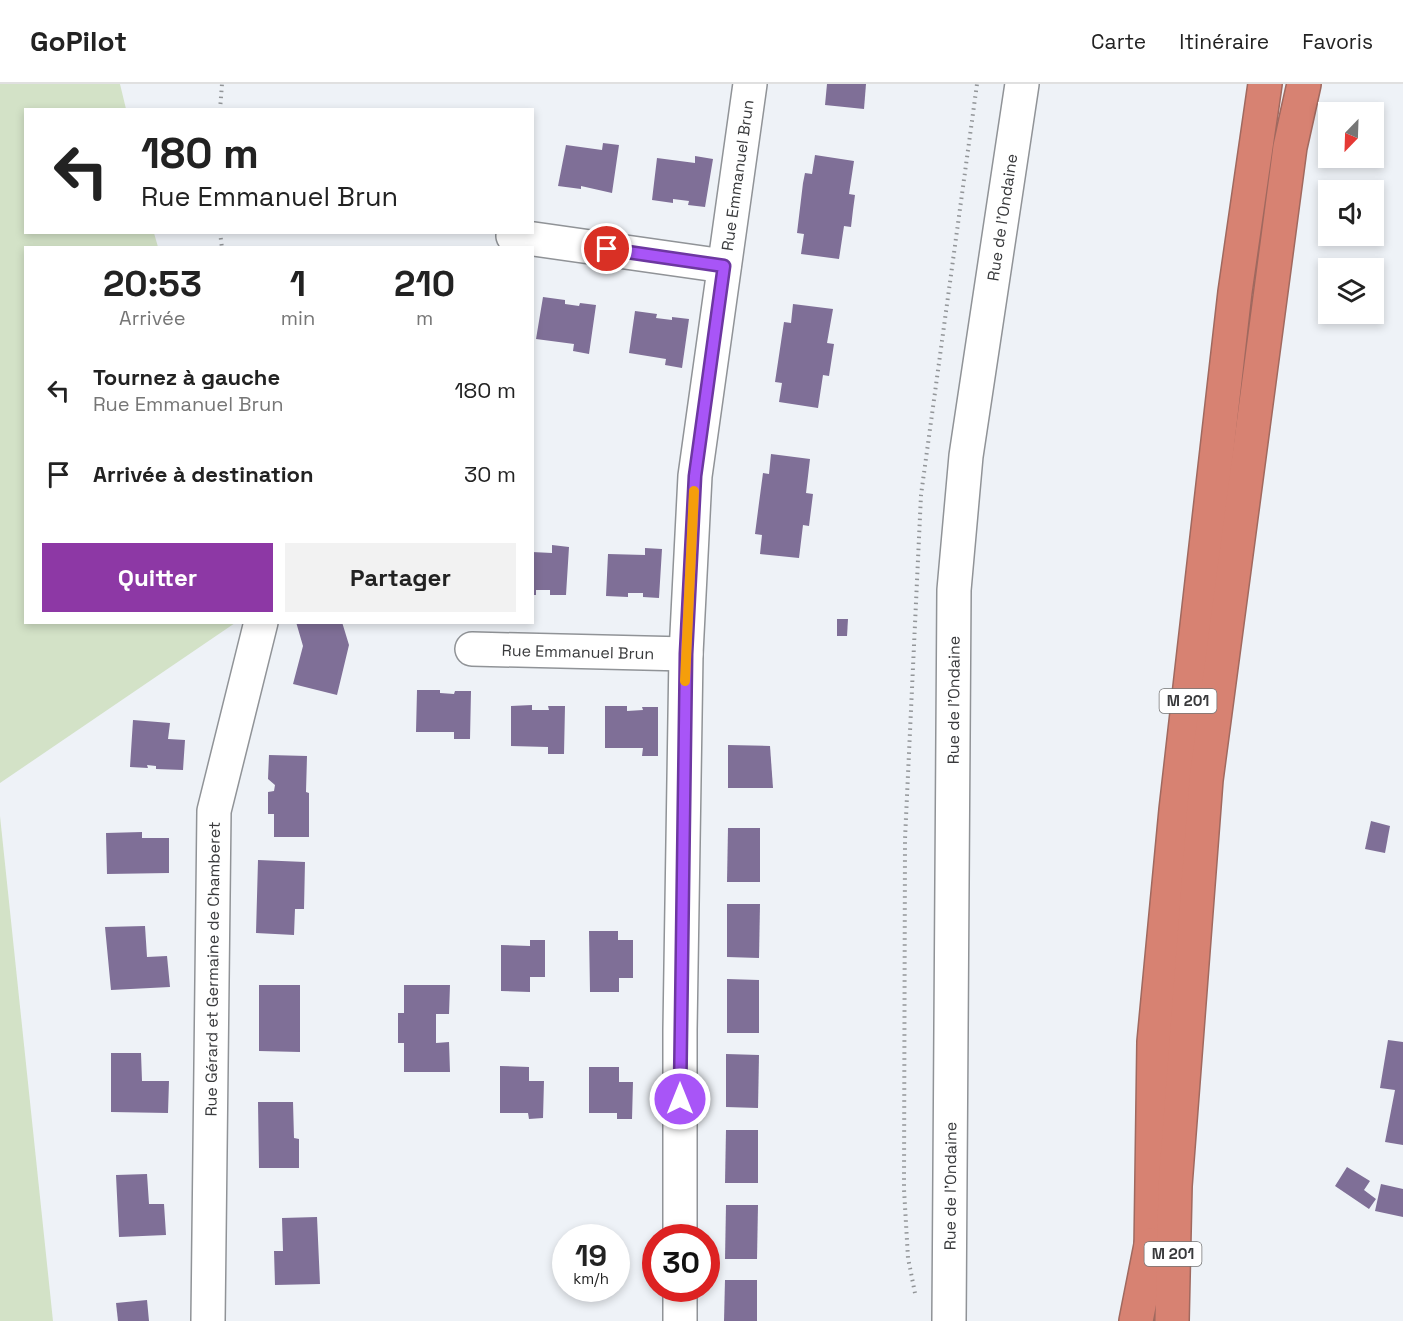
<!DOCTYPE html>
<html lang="fr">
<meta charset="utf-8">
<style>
body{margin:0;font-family:"Space Grotesk",sans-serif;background:#f2f2f2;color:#222;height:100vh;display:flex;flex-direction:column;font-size:22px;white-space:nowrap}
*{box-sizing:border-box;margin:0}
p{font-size:20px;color:#767676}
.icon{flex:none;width:33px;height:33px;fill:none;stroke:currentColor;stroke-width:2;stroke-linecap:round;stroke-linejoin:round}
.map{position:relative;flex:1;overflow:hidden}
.details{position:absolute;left:24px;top:162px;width:510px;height:378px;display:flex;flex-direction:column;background:#fff;border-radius:0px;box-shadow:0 3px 9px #0003}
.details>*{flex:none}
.banner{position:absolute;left:24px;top:24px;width:510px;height:126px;border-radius:0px;box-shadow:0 3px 9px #0003;background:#fff;color:#222;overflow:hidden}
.needle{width:39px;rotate:203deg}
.buttons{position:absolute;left:1318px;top:18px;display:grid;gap:12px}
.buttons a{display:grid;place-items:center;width:66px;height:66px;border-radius:0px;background:#fff;box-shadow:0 3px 9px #0003;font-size:30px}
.speed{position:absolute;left:552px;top:1140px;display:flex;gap:12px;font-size:30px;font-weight:700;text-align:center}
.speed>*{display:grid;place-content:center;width:78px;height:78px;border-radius:50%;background:#fff;box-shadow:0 3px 9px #0003;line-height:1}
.speed small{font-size:15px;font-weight:400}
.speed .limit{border:9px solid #d22;background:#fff;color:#111}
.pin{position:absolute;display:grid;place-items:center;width:51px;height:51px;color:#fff;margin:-26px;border:3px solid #fff;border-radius:50%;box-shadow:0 2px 6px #0007}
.me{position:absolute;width:66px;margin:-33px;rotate:0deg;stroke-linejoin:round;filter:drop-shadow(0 0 4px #0008)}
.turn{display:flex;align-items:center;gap:21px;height:126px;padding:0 18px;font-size:27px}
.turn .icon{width:78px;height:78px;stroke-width:2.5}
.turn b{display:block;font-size:42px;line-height:51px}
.eta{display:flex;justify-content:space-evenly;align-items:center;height:102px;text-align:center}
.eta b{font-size:36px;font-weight:600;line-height:42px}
.button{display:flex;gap:12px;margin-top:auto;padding:12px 18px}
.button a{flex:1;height:69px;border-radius:0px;background:#8d38a5;color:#fff;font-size:24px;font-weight:600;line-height:69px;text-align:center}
.button a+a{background:#f2f2f2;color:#222}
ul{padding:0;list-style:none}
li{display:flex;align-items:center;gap:18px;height:84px;padding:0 18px}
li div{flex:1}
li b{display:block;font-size:22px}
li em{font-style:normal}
header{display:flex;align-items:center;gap:36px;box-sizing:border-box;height:84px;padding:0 30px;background:#fff;border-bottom:2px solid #e0e0e0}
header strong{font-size:28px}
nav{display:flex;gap:33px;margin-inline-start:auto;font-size:21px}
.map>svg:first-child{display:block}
</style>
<header>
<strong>GoPilot</strong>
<nav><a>Carte</a><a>Itinéraire</a><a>Favoris</a></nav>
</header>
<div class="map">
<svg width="1403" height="1237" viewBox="0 0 1403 1237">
<rect width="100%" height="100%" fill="#eef2f7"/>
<g fill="#d3e2c7">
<polygon points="0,0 120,0 126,25 26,26 26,148 154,149 158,163 26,164 26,538 235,539 0,699"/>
<polygon points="0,732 53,1237 0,1237"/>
</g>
<g fill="#7f6f97">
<polygon points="827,0 866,0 864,25 825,21"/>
<polygon points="603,59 619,61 612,109 581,102 581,105 558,102 566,61 602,66"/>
<polygon points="815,71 854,77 849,110 855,111 853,126 851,143 844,142 839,175 801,170 804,150 797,149 803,99 805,89 812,90"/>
<polygon points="695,72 713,75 705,123 688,121 689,117 673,115 673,119 652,116 657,74 695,79"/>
<polygon points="543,213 565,216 565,220 579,222 580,219 596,221 589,270 573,267 574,260 536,255"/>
<polygon points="793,220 833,225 827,259 834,260 829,292 823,291 818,324 779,318 782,299 775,298 784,238 791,239"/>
<polygon points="635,227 657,230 656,234 672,236 672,233 689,235 682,284 665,281 666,275 629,269"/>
<polygon points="771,370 810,375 806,409 813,410 809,442 803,441 799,474 760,470 762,451 755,450 759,419 763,389 769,390"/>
<polygon points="552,461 569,463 566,511 550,511 550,506 536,506 536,511 532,511 532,468 552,469"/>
<polygon points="645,464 662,465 659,514 643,513 643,509 628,509 628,513 606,512 608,470 645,471"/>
<polygon points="837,535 848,535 847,552 837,552"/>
<polygon points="296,538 342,538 349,561 337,611 293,600 303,562"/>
<polygon points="417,606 440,606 440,609 454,610 455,607 471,607 470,655 454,655 454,648 416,648"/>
<polygon points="532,621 532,626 549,626 548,622 565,622 564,670 548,670 548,663 511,662 511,622"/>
<polygon points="605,622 627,622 627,627 643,626 642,623 658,623 658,672 642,672 643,664 605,664"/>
<polygon points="133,636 170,639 168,655 185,656 183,686 156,685 156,682 147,681 148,684 130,683"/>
<polygon points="728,661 770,662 773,704 728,704"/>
<polygon points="269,671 307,672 306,708 309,709 309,753 274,753 274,730 268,730 268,708 274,707 275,701 268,695"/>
<polygon points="1371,737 1390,742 1385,769 1365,765"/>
<polygon points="728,744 760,744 760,798 727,798"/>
<polygon points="142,748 142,754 169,754 169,789 107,790 106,749"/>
<polygon points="258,776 305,778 304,825 295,825 294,851 256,849"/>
<polygon points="727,820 760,820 759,874 727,873"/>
<polygon points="145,842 147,873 167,872 170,903 111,906 105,843"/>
<polygon points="589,847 618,847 618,856 633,856 633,894 619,894 619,908 590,908"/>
<polygon points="530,856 545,856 545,893 530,893 530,908 501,907 501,861 530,862"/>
<polygon points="727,895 759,896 759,949 727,949"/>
<polygon points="259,901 300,901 300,968 259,967"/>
<polygon points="404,901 450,901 449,930 436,930 436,959 449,958 450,988 404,988 404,959 398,959 398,929 404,929"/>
<polygon points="1388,956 1403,958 1403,1061 1385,1058 1395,1006 1380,1004"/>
<polygon points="111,969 141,969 142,997 169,997 168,1029 111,1028"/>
<polygon points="726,970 759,971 758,1024 726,1023"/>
<polygon points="500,982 529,983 529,997 544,997 543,1034 529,1035 528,1029 500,1029"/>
<polygon points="589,983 619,983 619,998 633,998 632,1035 617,1035 617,1029 589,1029"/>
<polygon points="258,1018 293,1018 294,1054 299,1055 299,1084 259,1084"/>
<polygon points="726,1046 758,1046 758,1099 725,1099"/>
<polygon points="1347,1083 1370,1097 1364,1106 1376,1115 1369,1125 1335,1102"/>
<polygon points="147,1090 149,1120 164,1120 166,1151 119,1153 116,1091"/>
<polygon points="1381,1100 1403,1105 1403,1133 1375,1127"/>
<polygon points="726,1121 758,1121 757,1175 725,1175"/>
<polygon points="317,1133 320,1200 275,1201 274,1167 283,1167 282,1134"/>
<polygon points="725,1196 757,1196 757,1237 724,1237"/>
<polygon points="147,1216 149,1237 118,1237 116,1219"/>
</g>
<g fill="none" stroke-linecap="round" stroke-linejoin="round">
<g stroke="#909397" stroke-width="36">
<g id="minor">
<polyline points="513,152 724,182"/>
<path id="s1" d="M 472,565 L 686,570"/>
<path id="s2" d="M 680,1154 L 680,946 L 686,570 L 695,392 L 750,0"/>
<polyline points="680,1204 680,1237"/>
<path id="s3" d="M 208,1237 L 214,727 L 261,538"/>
<path id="s4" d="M 949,1237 L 954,506 L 966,372 L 1022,0"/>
</g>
</g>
<g stroke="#a0695f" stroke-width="36">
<g id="highway">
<polyline points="1151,1168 1154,958 1176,726 1235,208 1265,0"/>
<polyline points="1136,1237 1151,1161"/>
<polyline points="1172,1237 1175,1102 1206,696 1290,63 1304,0"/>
</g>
</g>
<g stroke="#929598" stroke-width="4" stroke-dasharray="1.5 4.5" stroke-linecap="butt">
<polyline points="220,26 222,0"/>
<polyline points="220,148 222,164"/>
<polyline points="915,1209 908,1174 904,1105 905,755 921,411 977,0"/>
</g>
<use href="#minor" stroke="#fff" stroke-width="33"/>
<use href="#highway" stroke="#d78272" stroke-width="33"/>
</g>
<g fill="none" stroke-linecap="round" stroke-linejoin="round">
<g stroke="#6d37a1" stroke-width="15">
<polyline id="route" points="607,165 724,182 695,392 686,570 680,1015"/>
</g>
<use href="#route" stroke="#a855f7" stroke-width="10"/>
<polyline stroke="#f59e0b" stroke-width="10" points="685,597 694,407"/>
</g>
<g text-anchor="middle" stroke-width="6" stroke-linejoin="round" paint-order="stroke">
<g fill="#fff" stroke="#747576" stroke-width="1.5">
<rect x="1159.5" y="605" width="57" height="24" rx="4.5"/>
<rect x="1144.5" y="1158" width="57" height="24" rx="4.5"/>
</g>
<g font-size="15" font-weight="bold" fill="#393a3c">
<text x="1188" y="622">M 201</text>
<text x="1173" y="1175">M 201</text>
</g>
<g font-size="16" fill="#393a3c" stroke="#fff">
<text dy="6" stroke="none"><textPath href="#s2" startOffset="1066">Rue Emmanuel Brun</textPath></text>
<text dy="6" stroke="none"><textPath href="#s4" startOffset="1107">Rue de l'Ondaine</textPath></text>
<text dy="6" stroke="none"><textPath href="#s1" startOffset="106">Rue Emmanuel Brun</textPath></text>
<text dy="6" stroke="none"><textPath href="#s4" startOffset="621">Rue de l'Ondaine</textPath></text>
<text dy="6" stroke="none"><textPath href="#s3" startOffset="352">Rue Gérard et Germaine de Chamberet</textPath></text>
<text dy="6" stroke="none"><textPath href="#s4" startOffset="135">Rue de l'Ondaine</textPath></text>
</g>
</g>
</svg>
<div class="buttons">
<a><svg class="needle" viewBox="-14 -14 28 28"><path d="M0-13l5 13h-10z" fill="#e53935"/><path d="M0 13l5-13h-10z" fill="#767676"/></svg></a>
<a><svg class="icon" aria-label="sound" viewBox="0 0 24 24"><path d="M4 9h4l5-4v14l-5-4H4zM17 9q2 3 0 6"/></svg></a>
<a><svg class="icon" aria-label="layers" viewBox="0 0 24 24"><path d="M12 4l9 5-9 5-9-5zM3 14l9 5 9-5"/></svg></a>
</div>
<div class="speed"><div>19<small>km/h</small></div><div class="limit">30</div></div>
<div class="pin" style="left:607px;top:165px;background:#d93025"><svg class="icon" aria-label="arrive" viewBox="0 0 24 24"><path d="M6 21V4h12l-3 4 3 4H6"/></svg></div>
<svg class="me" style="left:680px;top:1015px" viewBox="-20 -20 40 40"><circle r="17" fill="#a855f7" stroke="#fff" stroke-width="3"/><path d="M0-11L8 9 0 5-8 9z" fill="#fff"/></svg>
<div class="banner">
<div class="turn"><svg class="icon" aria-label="left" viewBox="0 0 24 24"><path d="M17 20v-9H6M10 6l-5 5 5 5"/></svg><div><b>180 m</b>Rue Emmanuel Brun</div></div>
</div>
<section class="details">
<div class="eta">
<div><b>20:53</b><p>Arrivée</p></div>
<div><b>1</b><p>min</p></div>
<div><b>210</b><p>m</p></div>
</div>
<ul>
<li><svg class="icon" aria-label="left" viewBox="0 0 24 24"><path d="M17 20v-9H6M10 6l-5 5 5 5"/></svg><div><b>Tournez à gauche</b><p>Rue Emmanuel Brun</p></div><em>180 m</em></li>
<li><svg class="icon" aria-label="arrive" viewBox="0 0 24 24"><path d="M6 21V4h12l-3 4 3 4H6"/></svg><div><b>Arrivée à destination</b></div><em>30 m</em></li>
</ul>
<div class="button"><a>Quitter</a><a>Partager</a></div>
</section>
</div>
